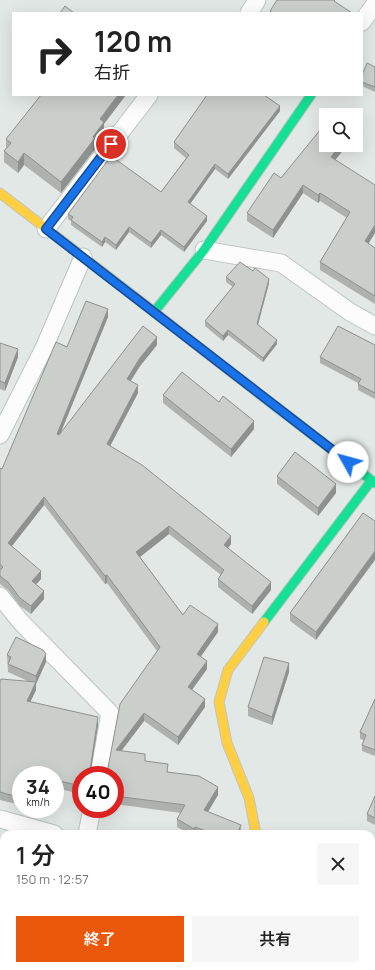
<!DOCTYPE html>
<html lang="ja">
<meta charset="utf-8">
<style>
body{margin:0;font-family:Manrope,"Noto Sans JP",sans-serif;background:#f6f6f6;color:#222;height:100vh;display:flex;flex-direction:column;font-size:15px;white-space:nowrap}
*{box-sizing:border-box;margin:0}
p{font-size:13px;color:#767676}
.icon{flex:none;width:22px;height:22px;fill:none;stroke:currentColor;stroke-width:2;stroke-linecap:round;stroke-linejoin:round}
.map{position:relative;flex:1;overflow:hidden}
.sheet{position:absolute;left:0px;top:830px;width:375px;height:140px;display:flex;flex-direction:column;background:#fff;border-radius:12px 12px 0 0;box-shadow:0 4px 16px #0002}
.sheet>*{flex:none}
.banner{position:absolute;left:12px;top:12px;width:351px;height:84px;border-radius:0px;box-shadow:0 4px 16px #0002;background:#fff;color:#222;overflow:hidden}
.controls{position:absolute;left:319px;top:108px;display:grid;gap:8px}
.controls a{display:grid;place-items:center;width:44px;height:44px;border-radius:0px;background:#fff;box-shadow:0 4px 16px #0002;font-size:20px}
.speed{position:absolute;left:12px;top:766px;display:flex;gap:8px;font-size:20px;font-weight:700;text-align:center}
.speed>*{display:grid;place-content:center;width:52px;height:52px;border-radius:50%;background:#fff;box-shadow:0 4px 16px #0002;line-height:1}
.speed small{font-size:10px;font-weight:400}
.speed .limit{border:6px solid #d22;background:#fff;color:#111}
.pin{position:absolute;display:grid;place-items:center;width:34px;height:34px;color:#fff;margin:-17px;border:2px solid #fff;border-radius:50%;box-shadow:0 1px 4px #0007}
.me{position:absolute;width:44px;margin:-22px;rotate:308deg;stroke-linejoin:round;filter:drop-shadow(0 0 3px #0008)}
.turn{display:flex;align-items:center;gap:14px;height:84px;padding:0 16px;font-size:18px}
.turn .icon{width:52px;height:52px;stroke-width:2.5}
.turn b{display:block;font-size:28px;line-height:34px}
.round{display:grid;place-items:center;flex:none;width:42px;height:42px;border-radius:0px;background:#f6f6f6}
.headline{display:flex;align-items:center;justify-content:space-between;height:68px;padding:0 16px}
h1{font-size:24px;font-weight:600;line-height:30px}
.cta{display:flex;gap:8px;margin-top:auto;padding:8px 16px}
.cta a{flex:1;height:46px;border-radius:0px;background:#ea580c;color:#fff;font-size:16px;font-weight:600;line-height:46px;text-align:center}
.cta a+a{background:#f6f6f6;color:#222}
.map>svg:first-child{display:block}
</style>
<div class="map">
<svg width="375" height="970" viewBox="0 0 375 970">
<rect width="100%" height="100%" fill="#e2e8e5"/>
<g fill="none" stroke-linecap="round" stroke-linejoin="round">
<g stroke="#bfc4c2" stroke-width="19">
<g id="street">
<polyline points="249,13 257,0"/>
<polyline points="362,22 375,4"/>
<polyline points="46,229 149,95"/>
<polyline points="204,250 281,263 350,312 375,326"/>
<polyline points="0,435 44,348 83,257"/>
<polyline points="0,596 20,621 110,713 99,775"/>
<polyline points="0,819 54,834"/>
<polyline points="87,834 92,809"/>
<polyline points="0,939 4,940"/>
<polyline points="103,966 116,970"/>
<polyline points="244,966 244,970"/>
</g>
</g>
<g stroke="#bfc5c2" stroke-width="11">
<g id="fast">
<polyline points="154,312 204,250 311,95"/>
<polyline points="231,372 375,483"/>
<polyline points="264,622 371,481"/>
</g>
</g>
<g stroke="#bfc5c2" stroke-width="11">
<g id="slow">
<polyline points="0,193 135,297"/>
<polyline points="256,834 249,798 227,743 219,702 228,670 264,622"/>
</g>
</g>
<g stroke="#bfc5c2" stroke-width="11">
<polyline id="jam" points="135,297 231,372"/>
</g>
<use href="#street" stroke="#fbfcfb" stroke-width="17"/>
<use href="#fast" stroke="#16e098" stroke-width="9"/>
<use href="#slow" stroke="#ffcf43" stroke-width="9"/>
<use href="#jam" stroke="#f24e42" stroke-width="9"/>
</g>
<g fill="#aeb2af">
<polygon points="375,67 375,92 362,86 362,75"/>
<polygon points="280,111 228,179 215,169 190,203 207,221 184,252 161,235 151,248 129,232 116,250 105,242 102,247 71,225 71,221 68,219 68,214 161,192 186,158 174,148 174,142"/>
<polygon points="104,124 104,134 95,146 95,149 61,193 24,165 18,173 4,162 4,151 6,148 6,139"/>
<polygon points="345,145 345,148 335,160 375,233 368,244 375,248 375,304 320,270 320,262 347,218 320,201 318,203 303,193 273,238 247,221 247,213 281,178"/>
<polygon points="226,277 269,283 258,325 277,344 263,362 228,335 223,341 205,326 205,321 233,287 226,282"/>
<polygon points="108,317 60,433 157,345 140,366 130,381 138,393 110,446 231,544 228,548 271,590 252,614 218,587 218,579 221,575 169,534 140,557 183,615 218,632 200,657 207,669 192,690 205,707 178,745 144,721 121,751 145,761 218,795 208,812 241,833 240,834 189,834 177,827 177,819 181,813 115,804 115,775 107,773 157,651 107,583 105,584 44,505 12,546 41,579 36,584 44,599 31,614 20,606 8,590 0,584 0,468 2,469 67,347"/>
<polygon points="0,343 18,357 5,391 0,389"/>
<polygon points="375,345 375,399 358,390 358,383 320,363 320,357"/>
<polygon points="163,395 219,402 254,429 231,457 163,403"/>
<polygon points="277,476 336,493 318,516 277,484"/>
<polygon points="363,513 316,640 290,621 290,613"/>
<polygon points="7,655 46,662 36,684 36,690 30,702 98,725 91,771 81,775 81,794 55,788 55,775 21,775 21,805 0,800 0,681 28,681 8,672"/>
<polygon points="289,672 272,725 248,716 248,707"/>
<polygon points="375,699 375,756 362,751 362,745 364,740 360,739 360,732"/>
<polygon points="375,796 375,825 367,821 367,814"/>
<polygon points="34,809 42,809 42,811"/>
<polygon points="4,873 4,922 0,921 0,876 2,877"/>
</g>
<g fill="#8d918f">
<polygon points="118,95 126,95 104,124 104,134 95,146 95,149 61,193 61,182 93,137 100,119"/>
<polygon points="280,106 280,111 228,179 228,174"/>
<polygon points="340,145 345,145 345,148 331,165 331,157"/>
<polygon points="24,153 24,165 18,173 18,162"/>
<polygon points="215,164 215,169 188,207 188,202"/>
<polygon points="303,185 303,193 273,238 273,230"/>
<polygon points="320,193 320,201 318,203 318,195"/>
<polygon points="207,216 207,221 184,252 184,247"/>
<polygon points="375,225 375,233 365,249 365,241"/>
<polygon points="129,227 129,232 116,250 116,245"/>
<polygon points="161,230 161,235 151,248 151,243"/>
<polygon points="105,237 105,242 102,247 102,242"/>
<polygon points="269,279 269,283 257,328 257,324"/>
<polygon points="108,309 108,317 57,442 57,434"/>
<polygon points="228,330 228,335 223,341 223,336"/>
<polygon points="157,337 157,345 140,366 127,387 127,379 140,358"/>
<polygon points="277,340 277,344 263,362 263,358"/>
<polygon points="18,349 18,357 5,391 5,383"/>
<polygon points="138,385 138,393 107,452 107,444"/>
<polygon points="254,421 254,429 231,457 231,449"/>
<polygon points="336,484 336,493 318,516 318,508"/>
<polygon points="44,497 44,505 8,551 8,543"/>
<polygon points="169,526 169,534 136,560 136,552"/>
<polygon points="231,536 231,544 224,553 224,545"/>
<polygon points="375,551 375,560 316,640 316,632"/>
<polygon points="41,571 41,579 32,589 32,581"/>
<polygon points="107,575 107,583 105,584 105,576"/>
<polygon points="271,582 271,590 252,614 252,606"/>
<polygon points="44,591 44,599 31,614 31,606"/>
<polygon points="218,624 218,632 197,662 197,654"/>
<polygon points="46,654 46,662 36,684 36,690 27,709 27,701 36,682 36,676"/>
<polygon points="207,661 207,669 188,695 188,687"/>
<polygon points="289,663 289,672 272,725 272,717"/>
<polygon points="205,699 205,707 178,745 178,737"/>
<polygon points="144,713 144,721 116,758 116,750"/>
<polygon points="98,717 98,725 90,775 90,770"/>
<polygon points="218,787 218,795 204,818 204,810"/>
<polygon points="241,825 240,834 237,834"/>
<polygon points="195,827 195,834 194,834 194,829"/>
<polygon points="49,966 52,966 51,970 48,970"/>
</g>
<g fill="#cacfcc" stroke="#8d918f">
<polygon points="277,0 335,0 334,1 352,13 273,13 270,11"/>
<polygon points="65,6 74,13 60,13"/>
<polygon points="367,63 375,67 375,87 362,82 362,75"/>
<polygon points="41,95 118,95 100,119 104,122 93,137 95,138 61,182 24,153 18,162 4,151 11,143 6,139"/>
<polygon points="207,95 264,95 280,106 228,174 215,164 188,202 207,216 184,247 161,230 151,243 129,227 116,245 105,237 102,242 71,220 73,217 68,214 111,156 161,192 189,155 174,142"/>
<polygon points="325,124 326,125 326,145 340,145 331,157 375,185 375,225 365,241 375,248 375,296 320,262 350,212 320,193 318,195 303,185 273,230 247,213 274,173 281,178"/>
<polygon points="240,262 253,271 255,268 269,279 257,324 277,340 263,358 228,330 223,336 205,321 235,284 226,277"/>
<polygon points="86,301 108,309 57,434 59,435 143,326 157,337 140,358 127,379 138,385 107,444 142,465 231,536 224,545 271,582 252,606 218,579 224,570 169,526 136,552 183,615 190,605 218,624 197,654 207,661 188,687 205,699 178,737 144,713 116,750 145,754 145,761 168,764 167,772 199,776 218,787 204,810 241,825 237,834 214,834 195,827 194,829 177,819 185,805 115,796 115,775 104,775 107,773 120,704 160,647 107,575 105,576 44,497 8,543 41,571 32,581 44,591 31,606 20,598 8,582 0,576 0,570 3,567 0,564 0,468 2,469 56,342 67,347"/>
<polygon points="338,326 375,345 375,393 358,384 361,379 320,357"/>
<polygon points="0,343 18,349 5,383 0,381"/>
<polygon points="182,372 219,402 223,396 254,421 231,449 163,395"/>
<polygon points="295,452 336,484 318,508 277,476"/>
<polygon points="363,513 375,521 375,551 316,632 290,613"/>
<polygon points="16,637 43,650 46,654 36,676 8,664 11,657 7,655"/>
<polygon points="264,657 289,663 272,717 248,707"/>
<polygon points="1,679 36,682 27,701 98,717 90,770 95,775 81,775 81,786 55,780 55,775 21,775 21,798 0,792 0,681"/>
<polygon points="375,699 375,750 362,745 366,735 360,732"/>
<polygon points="375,796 375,818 367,814"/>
<polygon points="4,873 4,914 0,913 0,876 2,877"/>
<polygon points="371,927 375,927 375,970 254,970 254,966 371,966"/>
<polygon points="4,943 4,966 49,966 48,970 0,970 0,954"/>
</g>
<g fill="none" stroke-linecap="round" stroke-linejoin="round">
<g stroke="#114b97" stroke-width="10">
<polyline id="route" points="111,144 46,229 348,462"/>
</g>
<use href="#route" stroke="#1a73e8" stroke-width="7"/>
</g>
</svg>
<div class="controls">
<a><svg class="icon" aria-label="search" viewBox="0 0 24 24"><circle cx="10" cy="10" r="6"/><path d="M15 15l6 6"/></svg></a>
</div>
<div class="speed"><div>34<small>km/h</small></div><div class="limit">40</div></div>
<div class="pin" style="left:111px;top:144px;background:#d93025"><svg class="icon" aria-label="arrive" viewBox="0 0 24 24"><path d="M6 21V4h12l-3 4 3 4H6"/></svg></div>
<svg class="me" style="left:348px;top:462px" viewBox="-20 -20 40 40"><circle r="19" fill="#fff"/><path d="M0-13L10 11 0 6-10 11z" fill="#1a73e8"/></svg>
<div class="banner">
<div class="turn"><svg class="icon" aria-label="right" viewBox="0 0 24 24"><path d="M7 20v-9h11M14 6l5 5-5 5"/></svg><div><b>120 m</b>右折</div></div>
</div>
<section class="sheet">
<div class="headline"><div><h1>1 分</h1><p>150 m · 12:57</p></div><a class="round"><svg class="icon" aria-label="close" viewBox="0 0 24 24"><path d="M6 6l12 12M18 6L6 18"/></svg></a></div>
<div class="cta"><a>終了</a><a>共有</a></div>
</section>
</div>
